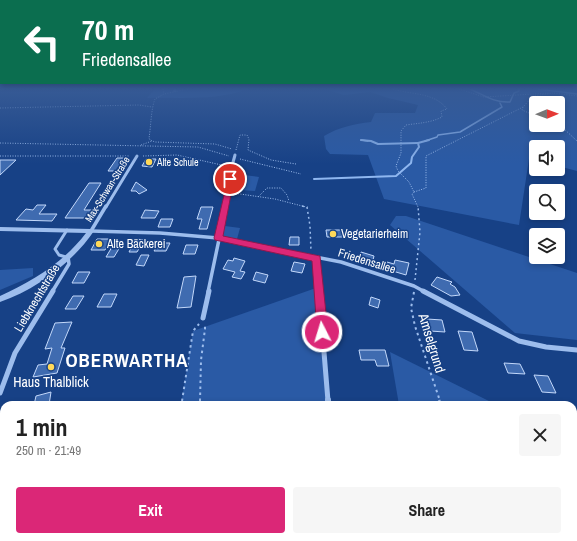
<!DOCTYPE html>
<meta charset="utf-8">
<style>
body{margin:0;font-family:"Archivo Narrow",sans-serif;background:#f6f6f6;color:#222;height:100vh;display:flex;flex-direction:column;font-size:15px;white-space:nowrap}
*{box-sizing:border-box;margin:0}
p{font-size:13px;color:#767676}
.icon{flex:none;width:22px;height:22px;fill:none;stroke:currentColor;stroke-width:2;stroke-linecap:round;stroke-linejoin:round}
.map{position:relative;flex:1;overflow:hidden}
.sheet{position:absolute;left:0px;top:401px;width:577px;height:140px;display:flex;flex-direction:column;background:#fff;border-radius:12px 12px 0 0;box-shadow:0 2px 6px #0003}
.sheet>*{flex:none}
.top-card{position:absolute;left:0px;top:0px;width:577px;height:84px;box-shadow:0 2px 6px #0003;background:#0b6e4f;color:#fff;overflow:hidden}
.needle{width:26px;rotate:89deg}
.fabs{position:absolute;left:529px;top:96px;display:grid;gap:8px}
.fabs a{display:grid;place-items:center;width:36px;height:36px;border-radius:4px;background:#fff;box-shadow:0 2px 6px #0003;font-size:20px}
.pin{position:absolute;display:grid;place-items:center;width:34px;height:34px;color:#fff;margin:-17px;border:2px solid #fff;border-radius:50%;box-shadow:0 1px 4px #0007}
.me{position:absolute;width:44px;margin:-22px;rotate:355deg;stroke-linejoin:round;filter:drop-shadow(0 0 3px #0008)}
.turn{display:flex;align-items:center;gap:14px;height:84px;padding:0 16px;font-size:18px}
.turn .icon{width:52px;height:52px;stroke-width:2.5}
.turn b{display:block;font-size:28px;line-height:34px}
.round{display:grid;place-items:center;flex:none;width:42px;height:42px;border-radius:4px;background:#f6f6f6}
.headline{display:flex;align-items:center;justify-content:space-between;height:68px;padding:0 16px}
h1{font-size:24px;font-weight:700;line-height:30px}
.action{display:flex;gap:8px;margin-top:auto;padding:8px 16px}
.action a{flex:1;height:46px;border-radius:4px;background:#db2777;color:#fff;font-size:16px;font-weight:700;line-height:46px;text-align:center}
.action a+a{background:#f6f6f6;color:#222}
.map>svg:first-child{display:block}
</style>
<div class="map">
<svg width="577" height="541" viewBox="0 0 577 541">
<rect width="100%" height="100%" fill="#174186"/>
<g fill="#2a5aa5" fill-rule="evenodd">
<path d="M 155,89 L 247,89 C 219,101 178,97 147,98 Z"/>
<path d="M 324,89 L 577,89 L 577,171 L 558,166 L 558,147 L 536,147 L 536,160 L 529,159 L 519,225 L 384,199 L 368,155 L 330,154 L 326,149 L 324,136 C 339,127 354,124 371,122 L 375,113 L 415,113 L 418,105 L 388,98 L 370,92 L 344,95 ZM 536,103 L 558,103 L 558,125 L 536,125 Z"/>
<polygon points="244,175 259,177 255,191 239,190 242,180 239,179"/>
<polygon points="396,216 406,216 577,273 577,340 515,333 390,225"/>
<polygon points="225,226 240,228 237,239 223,236 222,234"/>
<polygon points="33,268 33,276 0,290 0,270"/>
<polygon points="316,288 327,405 181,405 193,331"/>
<polygon points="390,352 497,405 399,405"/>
<polygon points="573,445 577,447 577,541 419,541 419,537 573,537"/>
<polygon points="158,537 338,537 338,541 157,541"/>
</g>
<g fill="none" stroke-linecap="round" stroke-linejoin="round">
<g stroke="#8fb7f0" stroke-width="1.5">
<polyline points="175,89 174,91 176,91"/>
<path d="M 470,89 C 484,95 494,103 510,102 L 514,93 L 519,91 L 519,89"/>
<polyline points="539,89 577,94"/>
<polyline points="361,140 368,141"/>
<polyline points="425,141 437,137 438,135 460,132 502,107 500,103"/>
</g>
<g stroke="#8fb7f0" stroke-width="2">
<polyline points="361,140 371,141 378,144 418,143"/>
<polyline points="314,179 396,176 411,163 412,157 419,147 418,143 429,140"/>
</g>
</g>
<g fill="#3f6bb0" stroke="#c3d8fa">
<polygon points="117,158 128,158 120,171 108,171"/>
<polygon points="146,159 156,159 152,167 142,166"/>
<polygon points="0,160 16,160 0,175"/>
<polygon points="136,182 147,190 139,194 136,191 131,191"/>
<polygon points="89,183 101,183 84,210 98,210 93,218 65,218"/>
<polygon points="37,205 46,205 39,214 57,214 52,221 16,220 26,209 33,210"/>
<polygon points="201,207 213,207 207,229 199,229 202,219 197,219"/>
<polygon points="145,210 159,211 155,218 141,218"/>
<polygon points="161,219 173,219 170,227 158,227"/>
<polygon points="326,230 341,230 342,237 327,237"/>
<polygon points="290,237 299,237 299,245 289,245"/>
<polygon points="97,239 111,239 105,250 91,250"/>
<polygon points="136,239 144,240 137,252 129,252"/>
<polygon points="159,243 170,243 166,251 154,251"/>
<polygon points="186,245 198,245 195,254 183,254"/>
<polygon points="112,247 120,247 114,257 106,257"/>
<polygon points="361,252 374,256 372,264 358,260"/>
<polygon points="141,255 149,255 144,266 136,265"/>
<polygon points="234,258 245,261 240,271 245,272 241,279 232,277 235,272 223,269 228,260 233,261"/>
<polygon points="395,260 409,263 406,275 386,269 387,262 394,264"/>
<polygon points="294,262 305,264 302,273 291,271"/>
<polygon points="78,272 90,272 84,283 72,283"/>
<polygon points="256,272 268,275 265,283 253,280"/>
<polygon points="196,276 191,307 177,308 184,277"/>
<polygon points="437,277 452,282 450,284 455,287 460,295 451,296 431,285"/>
<polygon points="104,294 117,294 111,307 97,307"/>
<polygon points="73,296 84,296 76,309 65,309"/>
<polygon points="371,297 380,300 378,308 369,305"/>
<polygon points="427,319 442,320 445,332 430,331"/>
<polygon points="72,322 61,348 65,348 57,373 33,377 38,365 47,364 52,348 45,349 55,323"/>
<polygon points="458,331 472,332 478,351 464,350"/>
<polygon points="359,350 385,350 389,366 377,366 375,360 361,360"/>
<polygon points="504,363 520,364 525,374 508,373"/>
<polygon points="534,375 548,376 556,393 542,392"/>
<polygon points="51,392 49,405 34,405 36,396"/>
</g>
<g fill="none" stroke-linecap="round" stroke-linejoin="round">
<g stroke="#9dbded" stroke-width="1" stroke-dasharray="1 1.5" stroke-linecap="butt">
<polyline points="163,89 164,94"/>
<path d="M 188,89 L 164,94 L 155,99 C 151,109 151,126 149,138 L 150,140 L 155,142 L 215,144 L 232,149"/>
<path d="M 393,89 C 412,95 434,92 447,109 L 441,111 L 442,117 C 430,123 419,123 406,125 L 401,131 L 401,153 L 396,166 L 398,171 L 409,182 L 414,192 L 412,194 L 418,207"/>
<polyline points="459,89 484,97 550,93"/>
<polyline points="554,93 577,96"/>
<polyline points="523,107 522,110 536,116"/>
<polyline points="0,108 139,105 152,107"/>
<polyline points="557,125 562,127 577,141"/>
<polyline points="0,143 198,147 229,156"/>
<polyline points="141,145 152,141"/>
<polyline points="236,150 240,135 247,135 249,139 248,150 271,160 296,164"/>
<polyline points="0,156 129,156"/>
<polyline points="143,156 177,155 226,166"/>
<polyline points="240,159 301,174"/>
<polyline points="414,192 426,188 426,156 523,107 533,96 553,93"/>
<polyline points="233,193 275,199 306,207"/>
<polyline points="258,197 267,188 281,188 287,195 289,201"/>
</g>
<g stroke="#9dbded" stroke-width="1.5" stroke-dasharray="2 3" stroke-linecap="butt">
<polyline points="302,206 307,207 310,226 311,251"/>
<polyline points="415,280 420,232 418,206"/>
</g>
<g stroke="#9dbded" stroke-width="2" stroke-dasharray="2.5 3.5" stroke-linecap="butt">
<polyline points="414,292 411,308 415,326 440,401"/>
<polyline points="182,401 193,331 199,324"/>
<polyline points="200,401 201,360 205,329 205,326 203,325"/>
</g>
<g stroke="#9dbded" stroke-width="2.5" stroke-dasharray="3 4.5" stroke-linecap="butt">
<polyline points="439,400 441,405"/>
<polyline points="181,405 182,400"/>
<polyline points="200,405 200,400"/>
<polyline points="459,537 460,541"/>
<polyline points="159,541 160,537"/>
<polyline points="201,541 202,537"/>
</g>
<polyline stroke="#9dbded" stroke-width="3" points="66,257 59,255 55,249 67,230"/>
<g stroke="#9dbded" stroke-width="3">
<polyline points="106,207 137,156"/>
<polyline points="226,207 232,166"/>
</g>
<g stroke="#9dbded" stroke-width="3.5">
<polyline points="91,231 160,233 218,238 341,262 414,286 425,292"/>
<polyline points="91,231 106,206"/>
<polyline points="317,259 319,292"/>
<polyline points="52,292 69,264 68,257"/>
<polyline points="208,292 226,206"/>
</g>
<g stroke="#9dbded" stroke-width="5">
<polyline points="319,291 328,401"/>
<polyline points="423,291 519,341 546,347 577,350"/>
<polyline points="203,318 209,291"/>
<polyline points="0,393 15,353 53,291"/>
</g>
<g stroke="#9dbded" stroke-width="6">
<polyline points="328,400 328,405"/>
<polyline points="338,537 338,541"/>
</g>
<path fill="#9dbded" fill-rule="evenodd" d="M 0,227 L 91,229 L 94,231 C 72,263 37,289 0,302 L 0,296 C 33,281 64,262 86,233 L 0,231 Z"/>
<polyline stroke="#9dbded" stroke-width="3" points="232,166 235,155"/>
</g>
<linearGradient id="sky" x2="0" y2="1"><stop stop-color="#0d244a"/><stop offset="0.54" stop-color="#365a95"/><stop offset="1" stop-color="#365a95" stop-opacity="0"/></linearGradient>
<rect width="577" height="164" fill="url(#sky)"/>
<polygon fill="#db2777" stroke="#8e194d" points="228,178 234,179 223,236 320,256 328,332 326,336 322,337 319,336 317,332 312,261 215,240 214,238"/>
<g fill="#ffd959" stroke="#174186" stroke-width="1.5">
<circle cx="149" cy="162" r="4"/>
<circle cx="333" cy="234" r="4"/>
<circle cx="99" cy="244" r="4"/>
<circle cx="51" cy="367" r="4"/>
</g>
<g text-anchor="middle" stroke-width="3" stroke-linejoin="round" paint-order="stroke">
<g font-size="10" fill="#fff" stroke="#174186" text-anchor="start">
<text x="157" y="166">Alte Schule</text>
</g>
<g font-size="10" fill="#fff" stroke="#174186">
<text transform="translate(107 189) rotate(-58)" y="4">Max-Schwan-Straße</text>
</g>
<g font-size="12" fill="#fff" stroke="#174186" text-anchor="start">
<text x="341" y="238">Vegetarierheim</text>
<text x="107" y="248">Alte Bäckerei</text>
</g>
<g font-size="12" fill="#fff" stroke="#174186">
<text transform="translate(367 261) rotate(17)" y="4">Friedensallee</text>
<text transform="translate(37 298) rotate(-59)" y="4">Liebknechtstraße</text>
</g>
<g font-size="14" fill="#fff" stroke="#174186">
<text transform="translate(432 343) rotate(73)" y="5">Amselgrund</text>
</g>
<g font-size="14" fill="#fff" stroke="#174186">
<text x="51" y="387">Haus Thalblick</text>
</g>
<g font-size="19" font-weight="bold" letter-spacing="1" fill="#fff" stroke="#174186">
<text x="127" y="367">OBERWARTHA</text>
</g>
</g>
</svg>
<div class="fabs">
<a><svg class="needle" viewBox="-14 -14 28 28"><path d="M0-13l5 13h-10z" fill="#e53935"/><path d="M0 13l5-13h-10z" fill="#767676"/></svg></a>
<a><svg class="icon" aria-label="sound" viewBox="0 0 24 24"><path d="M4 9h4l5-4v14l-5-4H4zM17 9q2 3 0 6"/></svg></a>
<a><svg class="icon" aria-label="search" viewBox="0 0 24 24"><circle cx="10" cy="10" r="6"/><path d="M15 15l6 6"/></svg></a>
<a><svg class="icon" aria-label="layers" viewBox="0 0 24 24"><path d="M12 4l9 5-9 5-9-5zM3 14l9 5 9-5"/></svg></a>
</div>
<div class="pin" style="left:230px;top:179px;background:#d93025"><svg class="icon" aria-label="arrive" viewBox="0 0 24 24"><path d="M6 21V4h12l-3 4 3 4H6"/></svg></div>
<svg class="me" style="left:322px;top:332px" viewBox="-20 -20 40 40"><circle r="17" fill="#db2777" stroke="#fff" stroke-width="3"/><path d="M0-11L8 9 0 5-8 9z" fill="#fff"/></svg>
<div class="top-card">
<div class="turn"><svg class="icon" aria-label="left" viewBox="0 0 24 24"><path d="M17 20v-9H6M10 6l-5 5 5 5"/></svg><div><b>70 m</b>Friedensallee</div></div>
</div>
<section class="sheet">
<div class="headline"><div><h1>1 min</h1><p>250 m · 21:49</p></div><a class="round"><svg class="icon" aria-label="close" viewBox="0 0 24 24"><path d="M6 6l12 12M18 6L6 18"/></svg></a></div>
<div class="action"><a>Exit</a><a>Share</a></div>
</section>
</div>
